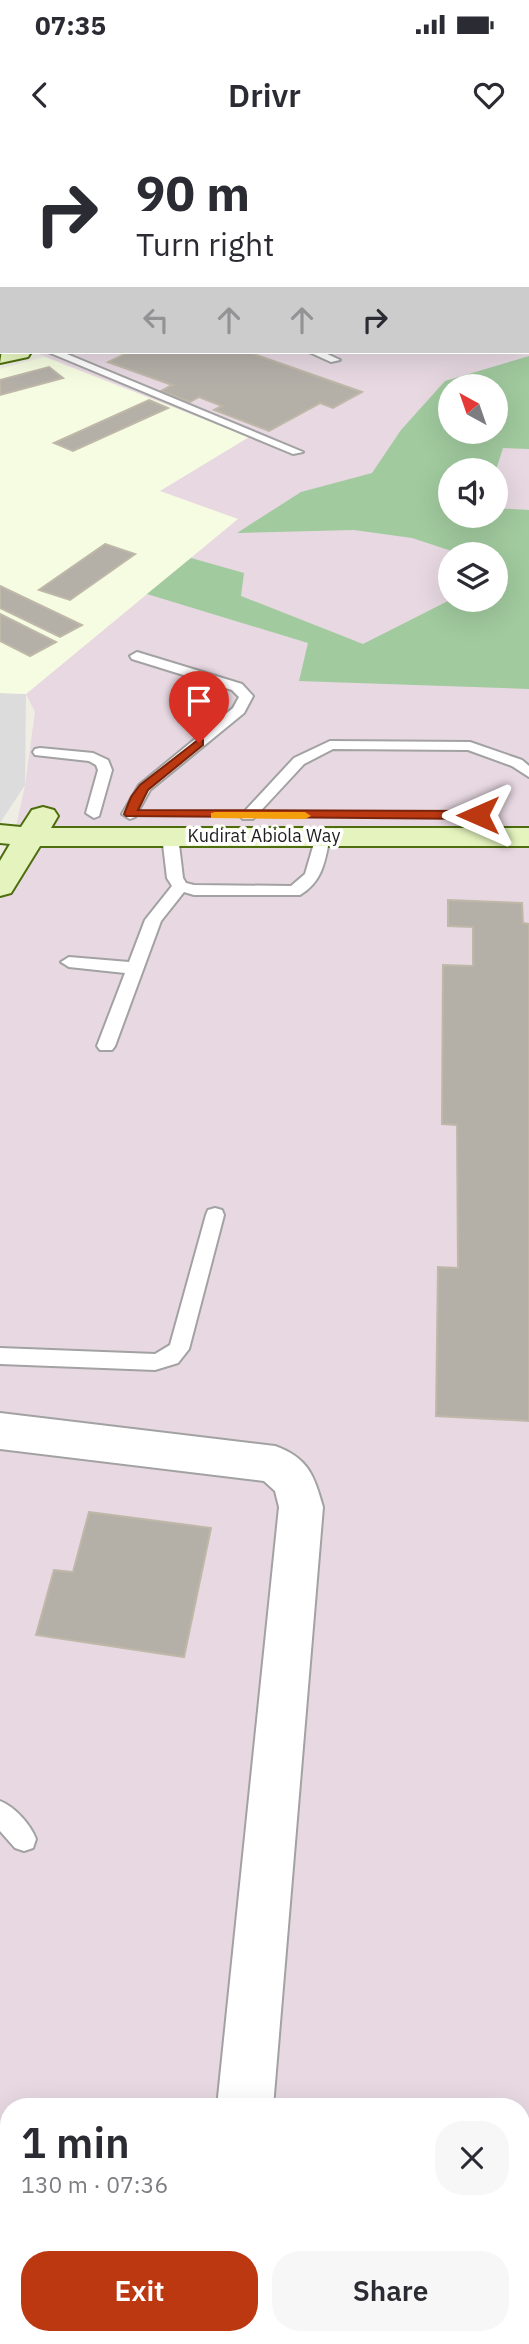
<!DOCTYPE html>
<meta charset="utf-8">
<style>
body{margin:0;font-family:"IBM Plex Sans",sans-serif;background:#f7f7f7;color:#2b2b33;height:100vh;display:flex;flex-direction:column;font-size:26px;white-space:nowrap}
*{box-sizing:border-box;margin:0}
p{font-size:23px;color:#7c7c81}
.icon{flex:none;width:38px;height:38px;fill:none;stroke:currentColor;stroke-width:2;stroke-linecap:round;stroke-linejoin:round}
.map{position:relative;flex:1;overflow:hidden}
.drawer{position:absolute;left:0px;top:1958px;width:530px;height:247px;display:flex;flex-direction:column;background:#fff;border-radius:28px 28px 0 0;box-shadow:0 7px 28px #0002}
.drawer>*{flex:none}
.hud{position:absolute;left:0px;top:0px;width:530px;height:214px;box-shadow:0 7px 28px #0002;background:#fff;color:#2b2b33;overflow:hidden}
.needle{width:46px;rotate:320deg}
.fabs{position:absolute;left:438px;top:234px;display:grid;gap:14px}
.fabs a{display:grid;place-items:center;width:70px;height:70px;border-radius:50%;background:#fff;box-shadow:0 7px 28px #0002;font-size:35px}
.pin{position:absolute;display:grid;place-items:center;width:60px;height:60px;color:#fff;margin:-72px -30px;border-radius:50% 50% 50% 0;rotate:-45deg;box-shadow:0 0 7px #0007}
.pin .icon{rotate:45deg}
.me{position:absolute;width:77px;margin:-38px;rotate:270deg;stroke-linejoin:round;filter:drop-shadow(0 0 5px #0008)}
.turn{display:flex;align-items:center;gap:24px;height:147px;padding:0 21px;font-size:32px}
.turn .icon{width:91px;height:91px;stroke-width:2.5}
.turn b{display:block;font-size:49px;line-height:60px}
.lanes{display:flex;align-items:center;height:66px;padding:0 21px;background:#0003;justify-content:center;gap:35px;direction:ltr}
.lanes .off{opacity:.35}
.round{display:grid;place-items:center;flex:none;width:74px;height:74px;border-radius:28px;background:#f7f7f7}
.head{display:flex;align-items:center;justify-content:space-between;height:119px;padding:0 21px}
h1{font-size:42px;font-weight:600;line-height:52px}
.action{display:flex;gap:14px;margin-top:auto;padding:14px 21px}
.action a{flex:1;height:80px;border-radius:28px;background:#bc3811;color:#fff;font-size:28px;font-weight:600;line-height:80px;text-align:center}
.action a+a{background:#f7f7f7;color:#2b2b33}
.status{display:flex;justify-content:space-between;align-items:center;height:49px;padding:0 35px;background:#fff;direction:ltr}
.status svg{height:19px;fill:currentColor}
header{display:flex;justify-content:space-between;align-items:center;height:91px;padding:0 21px;background:#fff;font-size:32px;font-weight:600}
.map>svg:first-child{display:block}
</style>
<div class="status"><b>07:35</b><svg viewBox="0 0 49 12"><path d="M0 12V9h3v3zM5 12V6h3v6zM10 12V3h3v9zM15 12V0h3v12zM26 1h20v11H26zM47 4h2v5h-2z"/></svg></div>
<header><svg class="icon" aria-label="back" viewBox="0 0 24 24"><path d="M15 5l-7 7 7 7"/></svg>Drivr<svg class="icon" aria-label="heart" viewBox="0 0 24 24"><path d="M12 20l-8-8c-3-5 5-10 8-4 3-6 11-1 8 4z"/></svg></header>
<div class="map">
<svg width="529" height="2204" viewBox="0 0 529 2204">
<rect width="100%" height="100%" fill="#eeeee5"/>
<polygon fill="#dcdcdc" points="0,553 26,554 25,645 0,683"/>
<path fill="#e7d8e1" fill-rule="evenodd" d="M 0,0 L 529,0 L 529,2204 L 0,2204 L 0,761 L 25,645 L 35,572 L 26,554 L 237,379 L 159,351 L 249,297 L 34,212 L 528,212 L 528,2 L 2,2 L 0,200 ZM 450,247 L 495,247 L 495,292 L 450,292 ZM 450,331 L 495,331 L 495,376 L 450,376 ZM 450,415 L 495,415 L 495,460 L 450,460 ZM 9,1967 L 522,1967 L 522,2196 L 9,2196 Z"/>
<polygon fill="#f6fce1" points="44,217 249,297 160,351 238,379 26,554 0,553 0,229"/>
<path fill="#a1ca9e" fill-rule="evenodd" d="M 529,216 L 529,309 L 503,308 L 495,333 L 495,331 L 450,331 L 450,376 L 495,376 L 495,368 L 529,370 L 529,549 L 299,541 L 308,503 L 147,454 L 191,418 L 244,433 L 241,456 L 363,504 L 450,460 L 495,460 L 495,415 L 464,415 L 412,398 L 354,390 L 237,393 L 301,352 L 372,333 L 401,290 L 445,241 ZM 450,247 L 495,247 L 495,292 L 450,292 Z"/>
<g fill="#b4b0a8" stroke="#bfb8a9" stroke-width="2">
<polygon points="0,0 82,0 2,2 0,19"/>
<polygon points="444,0 519,0 523,2 447,2"/>
<polygon points="2,64 2,149 0,148"/>
<polygon points="129,212 248,212 362,252 333,268 320,263 269,291 214,270 222,266 199,257 190,262 161,251 172,245 108,222"/>
<polygon points="49,227 63,238 0,255 0,240"/>
<polygon points="149,260 168,268 73,311 54,303"/>
<polygon points="105,404 135,414 70,460 39,450"/>
<polygon points="0,446 82,485 60,497 0,468"/>
<polygon points="0,474 56,502 30,516 0,501"/>
<polygon points="448,760 522,763 523,783 529,784 529,1281 436,1276 438,1127 458,1128 457,985 442,984 443,825 473,826 473,787 448,786"/>
<polygon points="89,1372 211,1388 184,1517 36,1495 54,1430 73,1432"/>
</g>
<g fill="none" stroke-linecap="round" stroke-linejoin="round">
<g stroke="#a2a2a2" stroke-width="4">
<g id="lane">
<rect x="0" y="25" width="2" height="6"/>
<rect x="528" y="95" width="1" height="6"/>
<polygon points="48,212 62,212 303,312 293,314"/>
<polygon points="309,212 323,212 340,220 331,222"/>
<polygon points="137,512 242,544 253,556 244,573 150,650 135,677 130,679 122,674 139,645 233,568 239,557 232,550 132,519 130,516"/>
<polygon points="330,601 470,602 522,620 529,626 529,637 512,626 468,610 333,609 304,624 253,679 243,679 240,676 243,673 294,618"/>
<polygon points="40,608 93,613 108,620 112,630 99,676 94,678 86,673 98,630 96,625 89,621 35,615 33,612 35,609"/>
<path d="M 170,691 L 178,696 L 183,738 L 186,743 L 194,745 L 291,746 L 305,734 L 317,693 L 327,693 L 330,696 C 325,721 323,741 300,755 L 194,755 L 184,752 L 161,781 L 115,906 L 112,910 L 100,910 L 97,906 L 125,833 L 69,827 L 61,822 L 69,817 L 129,822 L 145,780 L 172,746 L 167,738 L 162,696 Z"/>
<polygon points="215,1068 222,1070 224,1075 189,1209 178,1223 155,1230 0,1224 0,1208 155,1214 170,1205 206,1075 208,1070"/>
<path d="M 0,1661 C 15,1667 30,1684 36,1699 L 33,1708 L 24,1711 L 15,1708 L 0,1691 Z"/>
</g>
</g>
<g stroke="#a2a2a2" stroke-width="4">
<g id="street">
<path d="M 0,1273 L 275,1306 C 308,1318 314,1335 323,1367 L 273,1967 L 217,1967 L 279,1367 L 275,1351 L 264,1341 L 0,1309 Z"/>
<polygon points="196,2196 256,2196 255,2204 195,2204"/>
</g>
</g>
<g stroke="#4d6d0e" stroke-width="4">
<g id="secondary">
<rect x="528" y="61" width="1" height="12"/>
<polygon points="2,210 2,212 31,212 28,217 0,223"/>
<polygon points="43,667 54,670 58,676 51,688 529,688 529,706 40,706 11,753 0,756 0,721 10,704 0,703 0,685 21,687 32,670"/>
</g>
</g>
<use href="#lane" fill="#fff" fill-rule="evenodd"/>
<use href="#street" fill="#fff" fill-rule="evenodd"/>
<use href="#secondary" fill="#e5f4be" fill-rule="evenodd"/>
</g>
<polygon fill="#bc3811" stroke="#7a240b" stroke-width="2" points="199,599 203,600 203,605 148,650 138,670 478,671 484,675 478,679 126,676 124,674 131,657 140,645"/>
<polygon fill="#f59e0b" points="215,672 305,672 311,676 305,679 211,678 211,673"/>
<g text-anchor="middle" stroke-width="7" stroke-linejoin="round" paint-order="stroke">
<g font-size="18" fill="#1e1e1e" stroke="#fff">
<text x="264" y="702">Kudirat Abiola Way</text>
</g>
</g>
</svg>
<div class="fabs">
<a><svg class="needle" viewBox="-14 -14 28 28"><path d="M0-13l5 13h-10z" fill="#e53935"/><path d="M0 13l5-13h-10z" fill="#7c7c81"/></svg></a>
<a><svg class="icon" aria-label="sound" viewBox="0 0 24 24"><path d="M4 9h4l5-4v14l-5-4H4zM17 9q2 3 0 6"/></svg></a>
<a><svg class="icon" aria-label="layers" viewBox="0 0 24 24"><path d="M12 4l9 5-9 5-9-5zM3 14l9 5 9-5"/></svg></a>
</div>
<div class="pin" style="left:199px;top:603px;background:#d93025"><svg class="icon" aria-label="arrive" viewBox="0 0 24 24"><path d="M6 21V4h12l-3 4 3 4H6"/></svg></div>
<svg class="me" style="left:478px;top:675px" viewBox="-20 -20 40 40"><path d="M0-17L14 15 0 8-14 15z" fill="#bc3811" stroke="#fff" stroke-width="4"/></svg>
<div class="hud">
<div class="turn"><svg class="icon" aria-label="right" viewBox="0 0 24 24"><path d="M7 20v-9h11M14 6l5 5-5 5"/></svg><div><b>90 m</b>Turn right</div></div>
<div class="lanes"><svg class="icon off" aria-label="left" viewBox="0 0 24 24"><path d="M17 20v-9H6M10 6l-5 5 5 5"/></svg><svg class="icon off" aria-label="ahead" viewBox="0 0 24 24"><path d="M12 20V5M6 11l6-6 6 6"/></svg><svg class="icon off" aria-label="ahead" viewBox="0 0 24 24"><path d="M12 20V5M6 11l6-6 6 6"/></svg><svg class="icon" aria-label="right" viewBox="0 0 24 24"><path d="M7 20v-9h11M14 6l5 5-5 5"/></svg></div>
</div>
<section class="drawer">
<div class="head"><div><h1>1 min</h1><p>130 m · 07:36</p></div><a class="round"><svg class="icon" aria-label="close" viewBox="0 0 24 24"><path d="M6 6l12 12M18 6L6 18"/></svg></a></div>
<div class="action"><a>Exit</a><a>Share</a></div>
</section>
</div>
